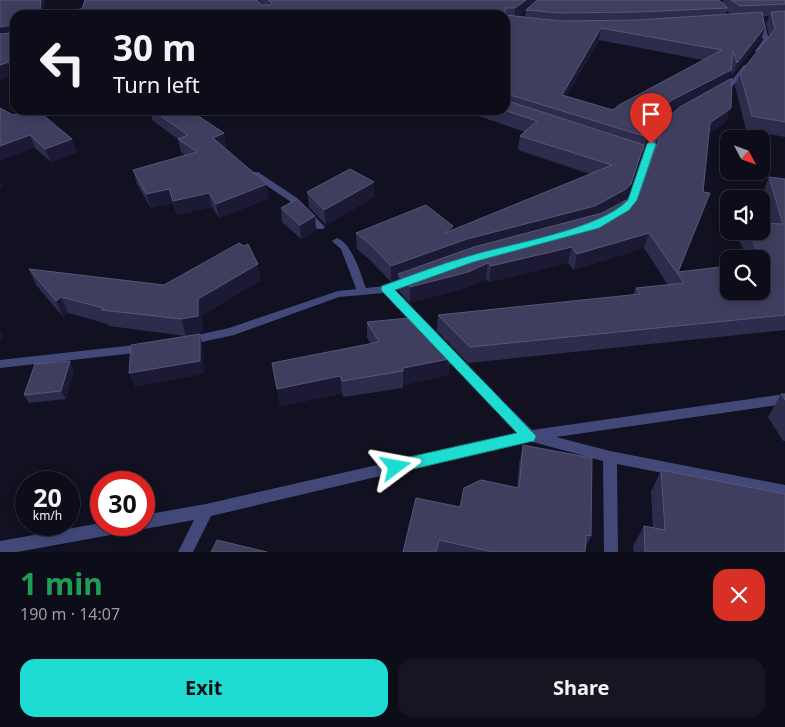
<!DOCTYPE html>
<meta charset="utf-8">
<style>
body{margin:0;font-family:"Noto Sans",sans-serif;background:#161622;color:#f1f3f6;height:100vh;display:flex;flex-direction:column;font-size:19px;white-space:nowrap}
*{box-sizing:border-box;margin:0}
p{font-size:16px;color:#9a9ca2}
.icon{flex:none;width:28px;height:28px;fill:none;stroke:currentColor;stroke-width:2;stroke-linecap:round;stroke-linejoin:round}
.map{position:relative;height:552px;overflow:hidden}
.details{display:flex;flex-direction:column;background:#0d0d19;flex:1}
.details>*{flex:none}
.hud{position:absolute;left:10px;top:10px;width:500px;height:105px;border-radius:15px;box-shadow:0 2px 12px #0003,0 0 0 1px #2d2d38;background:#0d0d19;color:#f1f3f6;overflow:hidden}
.needle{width:32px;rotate:131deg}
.tools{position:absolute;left:720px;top:130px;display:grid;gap:10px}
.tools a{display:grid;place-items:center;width:50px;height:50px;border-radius:10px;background:#0d0d19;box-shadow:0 2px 12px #0003,0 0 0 1px #2d2d38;font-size:25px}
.speed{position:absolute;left:15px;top:471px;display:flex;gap:10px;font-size:25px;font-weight:700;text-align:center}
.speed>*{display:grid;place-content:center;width:65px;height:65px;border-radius:50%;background:#0d0d19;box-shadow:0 2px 12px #0003,0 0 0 1px #2d2d38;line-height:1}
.speed small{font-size:12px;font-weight:400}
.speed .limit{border:8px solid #d22;background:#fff;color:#111}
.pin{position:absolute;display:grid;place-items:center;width:42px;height:42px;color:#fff;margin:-51px -21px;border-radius:50% 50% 50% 0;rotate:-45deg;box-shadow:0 0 5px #0007}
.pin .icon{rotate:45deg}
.me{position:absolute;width:55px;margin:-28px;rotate:77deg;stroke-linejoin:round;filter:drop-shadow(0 0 4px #0008)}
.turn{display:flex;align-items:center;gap:18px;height:105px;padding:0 20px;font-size:22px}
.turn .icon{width:65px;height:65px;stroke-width:2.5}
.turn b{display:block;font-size:35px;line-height:42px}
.round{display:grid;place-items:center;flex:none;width:52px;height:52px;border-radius:15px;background:#161622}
.head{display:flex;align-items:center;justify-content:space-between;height:85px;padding:0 20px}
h1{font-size:30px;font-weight:700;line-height:38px;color:#1e9e55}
.button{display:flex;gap:10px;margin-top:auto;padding:10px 20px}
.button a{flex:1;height:58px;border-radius:15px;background:#1fdcd2;color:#111;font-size:20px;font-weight:700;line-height:58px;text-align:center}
.button a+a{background:#161622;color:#f1f3f6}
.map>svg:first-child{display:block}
</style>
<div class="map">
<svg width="785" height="552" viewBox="0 0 785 552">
<rect width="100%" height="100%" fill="#111121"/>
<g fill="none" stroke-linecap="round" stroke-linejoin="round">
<g fill="#424979" fill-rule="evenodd">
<polygon points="252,172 258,172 297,198 323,225 325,227 323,229 317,229 291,202 252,176"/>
<path d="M 337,238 C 353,244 361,276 367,291 L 366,293 L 362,294 L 357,291 L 341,249 L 332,241 Z"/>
</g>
<g fill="#424979" fill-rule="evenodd">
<polygon points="761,19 764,21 769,40 760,52 758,53 755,51 763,40 758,21"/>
<path d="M 744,65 L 749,66 C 741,76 733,92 719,91 L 719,89 L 728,85 Z"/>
<path d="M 670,114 L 677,116 C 669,125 660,133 655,144 C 645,165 644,191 629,210 L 623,210 L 622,208 C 632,194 635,177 641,160 C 647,142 656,127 670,114 Z"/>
<polygon points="409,277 414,280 413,282 393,290 428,324 429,327 428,330 420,330 384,293 339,297 234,335 188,345 184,344 182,341 184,338 188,337 229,328 338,291 385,286"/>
<polygon points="442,343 446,344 532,430 785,394 785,404 556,437 610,451 785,485 785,497 617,464 618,552 604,552 603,461 529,441 211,516 193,552 178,552 194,520 144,529 139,527 138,525 144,525 144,515 206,504 518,433 438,350 436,347 438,344"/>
<polygon points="144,344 148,345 150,348 148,351 144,352 0,368 0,360"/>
<polygon points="101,523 101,525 134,525 132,530 127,532 17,552 0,552 0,541"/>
</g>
</g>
<g fill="#2e2c4c" fill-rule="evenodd">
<path d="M 259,0 L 719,0 L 722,3 L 723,0 L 785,0 L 785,137 L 746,130 L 735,86 L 740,73 L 769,36 L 766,24 L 769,16 L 763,16 L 765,27 L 761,40 L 732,76 L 731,71 L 728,81 L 726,122 L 709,134 L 703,192 L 710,193 L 679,272 L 761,291 L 761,259 L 747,259 L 738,237 L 740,231 L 761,231 L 771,223 L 763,192 L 769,177 L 785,179 L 785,330 L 468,363 L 437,331 L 438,315 L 633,295 L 636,288 L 668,285 L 644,248 L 574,270 L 568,263 L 489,282 L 486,279 L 466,288 L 410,303 L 398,290 L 398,279 L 391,282 L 371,261 L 357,249 L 356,233 L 452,230 L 590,174 L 518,150 L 520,136 L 525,132 L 461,110 L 505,110 L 505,15 L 15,15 L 44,12 L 263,5 ZM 526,10 L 525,17 L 518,16 ZM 727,11 L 731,14 L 726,14 ZM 599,40 L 703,60 L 613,110 L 566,97 ZM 679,108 L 642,186 L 634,196 L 624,202 L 626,199 L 642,151 L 643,152 L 653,128 L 668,113 Z"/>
<polygon points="0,108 77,152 51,162 35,148"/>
<polygon points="150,110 189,110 227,147 224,148 269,198 219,218 212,207 177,215 173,203 151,208 137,184 133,170 186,156 181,152 178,139 153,121"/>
<polygon points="374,182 374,197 326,225 309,207 307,192"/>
<polygon points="281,208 316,231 301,239 282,222"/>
<polygon points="29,269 164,285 261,280 202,315 203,332 186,336 109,326 108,324 68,313 63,317 36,285"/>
<polygon points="367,322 452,349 450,365 449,365 448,375 403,385 403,388 343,397 342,393 280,406 272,363 371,344 367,338"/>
<polygon points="74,369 66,399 29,403 24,395"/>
<polygon points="781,394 785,394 785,441 783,441 768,417"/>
<polygon points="523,445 591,536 585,550 585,552 403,552 460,507 517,487 519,464"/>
<polygon points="661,470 785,552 634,552 633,546 644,526 653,528 651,492"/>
</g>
<g fill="#1b1933">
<polygon points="41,0 45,0 44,15 40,13"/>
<polygon points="526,0 539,0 514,20 515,8"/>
<polygon points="338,9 338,15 300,15"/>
<polygon points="12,25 15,34 0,39 0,27"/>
<polygon points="765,27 761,40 732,76 737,63"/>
<polygon points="601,28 599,40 559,109 562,95"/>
<polygon points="15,60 15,75 0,80 0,65"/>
<polygon points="731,70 727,84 668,113 653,128 643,152 647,137 657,114 672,100"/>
<polygon points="505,94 507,94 505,107"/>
<polygon points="731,108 726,122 705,137 710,123"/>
<polygon points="224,133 227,147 216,151 213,138"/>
<polygon points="30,135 35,148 0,161 0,146"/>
<polygon points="72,139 77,152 51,162 45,149"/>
<polygon points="644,145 626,199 622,205 591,221 398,274 398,279 391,282 391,266 445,233 453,226 452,242 467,239 595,206"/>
<polygon points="0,180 3,187 0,188"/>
<polygon points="374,182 374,197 326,225 324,210"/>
<polygon points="267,184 269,198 219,218 216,204"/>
<polygon points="169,189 173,203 151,208 146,194"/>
<polygon points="209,193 212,207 177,215 173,201"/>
<polygon points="710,193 705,209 678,274 677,273"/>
<polygon points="315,216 316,231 301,239 300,225"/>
<polygon points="649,233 644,248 574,270 577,254"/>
<polygon points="572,247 568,263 489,282 491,266"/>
<polygon points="488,263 486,279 466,288 410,303 410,287"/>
<polygon points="258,264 261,280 202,315 203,332 186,336 181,319 198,299"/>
<polygon points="61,297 68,313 63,317 56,301"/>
<polygon points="0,330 3,335 0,342"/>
<polygon points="200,334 203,347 204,374 135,387 129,373"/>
<polygon points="449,359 448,375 403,385 403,368"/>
<polygon points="70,361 74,369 66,399 61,391"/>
<polygon points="340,376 342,393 280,406 277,389"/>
</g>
<g fill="#403e5f" stroke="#575677" fill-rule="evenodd">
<path d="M 0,0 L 41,0 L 40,13 L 82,9 L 85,0 L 257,0 L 262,5 L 270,5 L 272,3 L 268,0 L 526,0 L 515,8 L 505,8 L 506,15 L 560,21 L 637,20 L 762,12 L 765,27 L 737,63 L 733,51 L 731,70 L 672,100 L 657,114 L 647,137 L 507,94 L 505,94 L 505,15 L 340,15 L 338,9 L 300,15 L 15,15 L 15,60 L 0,65 L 0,34 L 11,33 L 12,25 L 0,27 ZM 601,28 L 722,50 L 619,105 L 613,110 L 562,95 Z"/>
<polygon points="537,0 719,0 728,8 637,12 560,13 526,10"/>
<polygon points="731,0 785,0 785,4 740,6"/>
<polygon points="785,11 785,122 752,116 740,73 775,29 771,12"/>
<polygon points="732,78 731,108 710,123 703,192 710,193 678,272 729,266 729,291 761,291 761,259 760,259 749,231 761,231 761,223 783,224 769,177 785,179 785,315 470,347 438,315 640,294 636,288 684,283 649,233 577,254 572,247 491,266 488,263 468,272 410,287 398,274 474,247 602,213 634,196 642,186 666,119 680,107"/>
<polygon points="505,100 644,145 631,184 626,189 595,206 467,239 391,266 371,245 356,233 426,205 453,226 445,233 612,165 520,136 537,121 504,110 505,110"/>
<polygon points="0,108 13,115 29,110 37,110 72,139 45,149 30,135 0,146"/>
<polygon points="152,110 189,110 224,133 213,138 267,184 216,204 209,193 173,201 169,189 146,194 133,170 197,152 178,139 188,135"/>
<polygon points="350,169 374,182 324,210 307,192"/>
<polygon points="297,199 315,216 300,225 281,208"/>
<polygon points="239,243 244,246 248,244 258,264 198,299 198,316 181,319 102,310 103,308 61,297 56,301 29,269 164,285"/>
<polygon points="420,317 452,349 442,350 449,359 403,368 403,371 342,381 340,376 277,389 272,363 379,342 367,322"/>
<polygon points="200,334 200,361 129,373 131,345"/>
<polygon points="70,361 61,391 24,395 35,364"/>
<polygon points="781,394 785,394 785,400"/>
<polygon points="523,445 592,458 591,536 586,535 585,552 493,552 439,540 436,552 403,552 416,498 460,507 464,488 481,480 519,488"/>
<polygon points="661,470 785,494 785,552 645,552 644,526 665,530"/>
<polygon points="217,540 267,552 211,552"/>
</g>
<path fill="#1fdcd2" stroke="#148f88" d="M 651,141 L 656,144 L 637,200 L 629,210 L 599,228 L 473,262 L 395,290 L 536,436 L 534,441 L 529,442 L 396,473 L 391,472 L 388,467 L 391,462 L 396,460 L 517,433 L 382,291 L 381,289 L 382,286 C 410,276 438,265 466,257 C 507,244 600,230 628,200 L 647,144 Z"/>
</svg>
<div class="tools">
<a><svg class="needle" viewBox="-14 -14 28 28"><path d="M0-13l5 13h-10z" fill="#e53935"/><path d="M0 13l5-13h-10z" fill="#9a9ca2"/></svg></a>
<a><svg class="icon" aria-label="sound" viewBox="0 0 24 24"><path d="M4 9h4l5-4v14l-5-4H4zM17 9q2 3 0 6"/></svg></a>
<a><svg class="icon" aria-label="search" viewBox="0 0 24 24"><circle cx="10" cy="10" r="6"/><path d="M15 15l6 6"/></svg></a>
</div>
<div class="speed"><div>20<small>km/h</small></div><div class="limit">30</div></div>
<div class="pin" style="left:651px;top:144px;background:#d93025"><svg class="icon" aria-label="arrive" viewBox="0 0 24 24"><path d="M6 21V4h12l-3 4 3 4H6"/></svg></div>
<svg class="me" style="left:396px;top:467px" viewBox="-20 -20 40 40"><path d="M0-17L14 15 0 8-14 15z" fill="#1fdcd2" stroke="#fff" stroke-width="4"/></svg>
<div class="hud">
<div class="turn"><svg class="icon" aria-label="left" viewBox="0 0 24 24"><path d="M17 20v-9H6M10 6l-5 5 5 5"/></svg><div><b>30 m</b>Turn left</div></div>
</div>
</div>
<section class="details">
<div class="head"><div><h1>1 min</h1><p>190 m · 14:07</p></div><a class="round" style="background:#d93025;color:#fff"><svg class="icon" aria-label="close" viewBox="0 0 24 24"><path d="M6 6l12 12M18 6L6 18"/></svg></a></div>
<div class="button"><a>Exit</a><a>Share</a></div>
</section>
